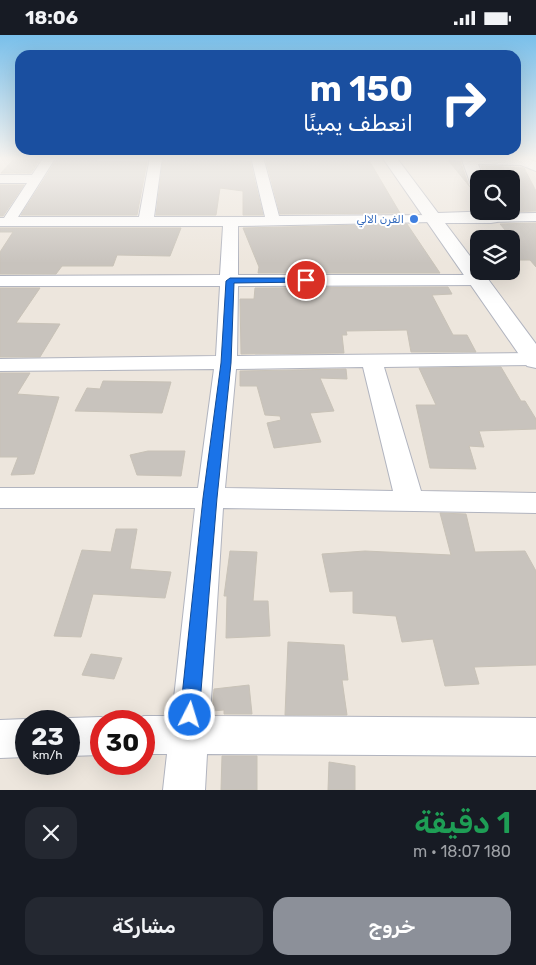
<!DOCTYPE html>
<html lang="ar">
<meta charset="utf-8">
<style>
body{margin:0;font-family:Rubik,Vazirmatn,sans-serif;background:#242831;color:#f1f3f6;direction:rtl;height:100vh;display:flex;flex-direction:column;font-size:19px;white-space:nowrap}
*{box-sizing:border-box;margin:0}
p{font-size:16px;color:#9ea1a6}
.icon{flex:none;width:28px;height:28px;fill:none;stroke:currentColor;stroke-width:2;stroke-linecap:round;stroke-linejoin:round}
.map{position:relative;height:755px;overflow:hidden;direction:ltr}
.sheet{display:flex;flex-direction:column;background:#171b24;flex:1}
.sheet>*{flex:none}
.banner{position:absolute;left:15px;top:15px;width:506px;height:105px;border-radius:15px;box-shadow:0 5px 20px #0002;direction:rtl;background:#1a4fa0;color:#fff;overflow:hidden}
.tools{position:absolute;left:470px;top:135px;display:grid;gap:10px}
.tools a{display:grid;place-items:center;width:50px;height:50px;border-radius:10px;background:#171b24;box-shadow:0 5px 20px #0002;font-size:25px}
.speed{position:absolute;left:15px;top:675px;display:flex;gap:10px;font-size:25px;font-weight:700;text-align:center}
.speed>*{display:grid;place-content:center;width:65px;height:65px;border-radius:50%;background:#171b24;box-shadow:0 5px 20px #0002;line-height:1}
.speed small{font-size:12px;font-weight:400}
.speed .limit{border:8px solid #d22;background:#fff;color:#111}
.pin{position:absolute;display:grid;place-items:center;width:42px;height:42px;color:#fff;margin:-21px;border:2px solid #fff;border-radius:50%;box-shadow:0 1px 5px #0007}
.me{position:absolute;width:55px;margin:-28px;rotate:5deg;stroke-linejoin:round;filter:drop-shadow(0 0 4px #0008)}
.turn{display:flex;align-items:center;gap:18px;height:105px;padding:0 25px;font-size:22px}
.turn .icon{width:65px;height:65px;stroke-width:2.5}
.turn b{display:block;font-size:35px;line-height:42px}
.round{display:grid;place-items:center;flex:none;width:52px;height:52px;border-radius:15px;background:#242831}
.head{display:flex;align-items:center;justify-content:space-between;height:85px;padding:0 25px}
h1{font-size:30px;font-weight:600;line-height:38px;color:#1e9e55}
.primary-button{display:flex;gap:10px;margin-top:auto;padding:10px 25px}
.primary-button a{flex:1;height:58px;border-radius:15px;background:#8c9099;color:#fff;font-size:20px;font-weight:600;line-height:58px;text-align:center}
.primary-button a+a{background:#242831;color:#f1f3f6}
.status{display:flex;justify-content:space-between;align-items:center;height:35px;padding:0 25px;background:#171b24;direction:ltr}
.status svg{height:14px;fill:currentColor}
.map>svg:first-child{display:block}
</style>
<div class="status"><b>18:06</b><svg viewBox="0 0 49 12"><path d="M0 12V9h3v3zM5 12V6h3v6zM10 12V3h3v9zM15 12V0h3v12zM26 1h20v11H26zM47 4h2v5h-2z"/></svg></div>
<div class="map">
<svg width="536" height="755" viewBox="0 0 536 755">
<rect width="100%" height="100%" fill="#ede6dd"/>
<g fill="#c8c3bd" stroke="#c8c2b7">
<polygon points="72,122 100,122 96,126 147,127 137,180 21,180 57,124"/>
<polygon points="265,122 367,122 400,178 280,179"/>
<polygon points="185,123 250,126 263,180 243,180 243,156 220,153 216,180 156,180 163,125 184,125"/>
<polygon points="40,124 31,138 1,138 13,125"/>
<polygon points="448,125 460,126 469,151 479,157 479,163"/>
<polygon points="481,131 524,133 536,156 536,176 499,177 511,176 511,144 486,144"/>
<polygon points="0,150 24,150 3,181 0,181"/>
<polygon points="536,188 536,232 530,225 511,225 511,202 500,189"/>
<polygon points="407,189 440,238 258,238 259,232 243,193"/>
<polygon points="0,193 181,193 170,221 117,220 113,231 62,231 56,239 0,239 0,217 13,197 0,197"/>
<polygon points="448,252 452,259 432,260 453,300 467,300 476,317 411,317 407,295 346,296 347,300 342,300 344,318 241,319 240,264 254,264 255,253"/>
<polygon points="0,253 40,253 16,288 60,289 40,322 0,322"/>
<polygon points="501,332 521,366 525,366 536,384 536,394 479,396 484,412 469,411 476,434 430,433 416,370 436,370 419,333"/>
<polygon points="346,334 347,344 320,343 334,376 310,378 321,407 274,413 267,388 281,385 280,381 265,380 257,351 240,351 240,336"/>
<polygon points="0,338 30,338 17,359 59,362 34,439 11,440 18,422 0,422"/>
<polygon points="103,346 171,347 162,378 75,376 87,353 100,354"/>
<polygon points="148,416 185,416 181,441 137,440 130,420"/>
<polygon points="440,478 466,479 475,517 525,516 536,536 536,630 474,632 479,649 445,651 433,604 402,607 396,581 353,578 353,556 330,557 322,519 365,516 451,520"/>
<polygon points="116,494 137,494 130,534 171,537 165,563 93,559 81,602 54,601 82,515 111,517"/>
<polygon points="230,516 257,517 253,566 268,566 270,601 226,603 227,561 224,561"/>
<polygon points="288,607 344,610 348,645 342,645 347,680 285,680"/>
<polygon points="91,619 122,623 114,644 82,640"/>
<polygon points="249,650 252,679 224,679 224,675 212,676 214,654"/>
<polygon points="222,721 257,721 257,755 221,755"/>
<polygon points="329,727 355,731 355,755 328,755"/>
</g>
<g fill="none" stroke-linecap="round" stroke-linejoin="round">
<g stroke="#b1b4bf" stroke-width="2">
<g id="minor">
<path d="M 44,122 L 56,122 L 18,182 L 139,182 L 150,122 L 162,122 L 154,182 L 265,182 L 251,122 L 263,122 L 279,181 L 438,180 L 440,183 L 433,187 L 238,191 L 238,240 L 477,240 L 483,241 L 486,245 L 483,249 L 477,250 L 238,251 L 237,321 L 536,318 L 535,330 L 384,332 L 421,456 L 536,458 L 536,478 L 223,473 L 210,681 L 536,683 L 536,721 L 207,719 L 205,755 L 163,755 L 167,719 L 144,719 L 144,686 L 131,686 L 144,681 L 172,681 L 195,473 L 0,473 L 0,453 L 198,453 L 214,334 L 0,336 L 0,324 L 216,321 L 220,251 L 0,251 L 0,241 L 220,240 L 223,191 L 0,191 L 0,183 L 4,183 L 27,148 L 0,148 L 0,140 L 32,140 ZM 363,332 L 393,456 L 225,453 L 236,334 Z"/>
<polygon points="465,122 523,122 536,127 536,136 521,130 469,129 463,125"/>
<polygon points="536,178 536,186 491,187 484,183 491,179"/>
<polygon points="101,682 112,686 101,686 101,720 69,721 69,686 61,686 69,683"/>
<polygon points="26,684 32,686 26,686 26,722 0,723 0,685"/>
</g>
</g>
<g stroke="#b1b4bf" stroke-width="2">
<g id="tertiary">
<polygon points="382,122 396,122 438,178 497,176 500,183 497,187 491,188 445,188 479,233 479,236 482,236 536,309 536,333 527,331"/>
<polygon points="461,122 475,122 484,144 479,144 479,155 471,150"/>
</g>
</g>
<use href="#minor" fill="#fff" fill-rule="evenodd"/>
<use href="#tertiary" fill="#fff" fill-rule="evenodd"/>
</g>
<linearGradient id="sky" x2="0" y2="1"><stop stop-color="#79bfea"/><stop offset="0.54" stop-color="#f7f4f0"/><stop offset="1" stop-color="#f7f4f0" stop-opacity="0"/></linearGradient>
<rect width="536" height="228" fill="url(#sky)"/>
<polygon fill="#1a73e8" stroke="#114b97" points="306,243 310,245 309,247 234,248 231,328 217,463 199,680 196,686 190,688 183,686 180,680 203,463 221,328 226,246 230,243"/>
<circle fill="#3f7fe0" stroke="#fff" stroke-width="2" cx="414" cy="184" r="5"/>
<g text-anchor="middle" stroke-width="4" stroke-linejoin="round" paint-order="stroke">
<g font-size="11" fill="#366cbe" stroke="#fff" text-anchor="end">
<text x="404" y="188">الفرن الالي</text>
</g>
</g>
</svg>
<div class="tools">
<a><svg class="icon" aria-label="search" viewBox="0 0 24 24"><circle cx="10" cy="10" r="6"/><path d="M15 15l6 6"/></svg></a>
<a><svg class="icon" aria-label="layers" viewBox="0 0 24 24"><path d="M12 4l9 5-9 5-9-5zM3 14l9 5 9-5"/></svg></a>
</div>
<div class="speed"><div>23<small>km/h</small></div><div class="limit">30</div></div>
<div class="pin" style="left:306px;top:245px;background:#d93025"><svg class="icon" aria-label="arrive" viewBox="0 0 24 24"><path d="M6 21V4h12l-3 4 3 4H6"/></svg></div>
<svg class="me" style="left:190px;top:680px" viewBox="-20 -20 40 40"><circle r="17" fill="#1a73e8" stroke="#fff" stroke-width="3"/><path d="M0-11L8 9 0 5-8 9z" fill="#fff"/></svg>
<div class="banner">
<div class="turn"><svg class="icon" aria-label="right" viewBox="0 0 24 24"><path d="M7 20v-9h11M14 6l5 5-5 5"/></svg><div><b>150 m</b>انعطف يمينًا</div></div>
</div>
</div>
<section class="sheet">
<div class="head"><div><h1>1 دقيقة</h1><p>180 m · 18:07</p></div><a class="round"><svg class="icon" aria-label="close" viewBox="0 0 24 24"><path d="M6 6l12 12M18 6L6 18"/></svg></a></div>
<div class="primary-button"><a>خروج</a><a>مشاركة</a></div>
</section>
